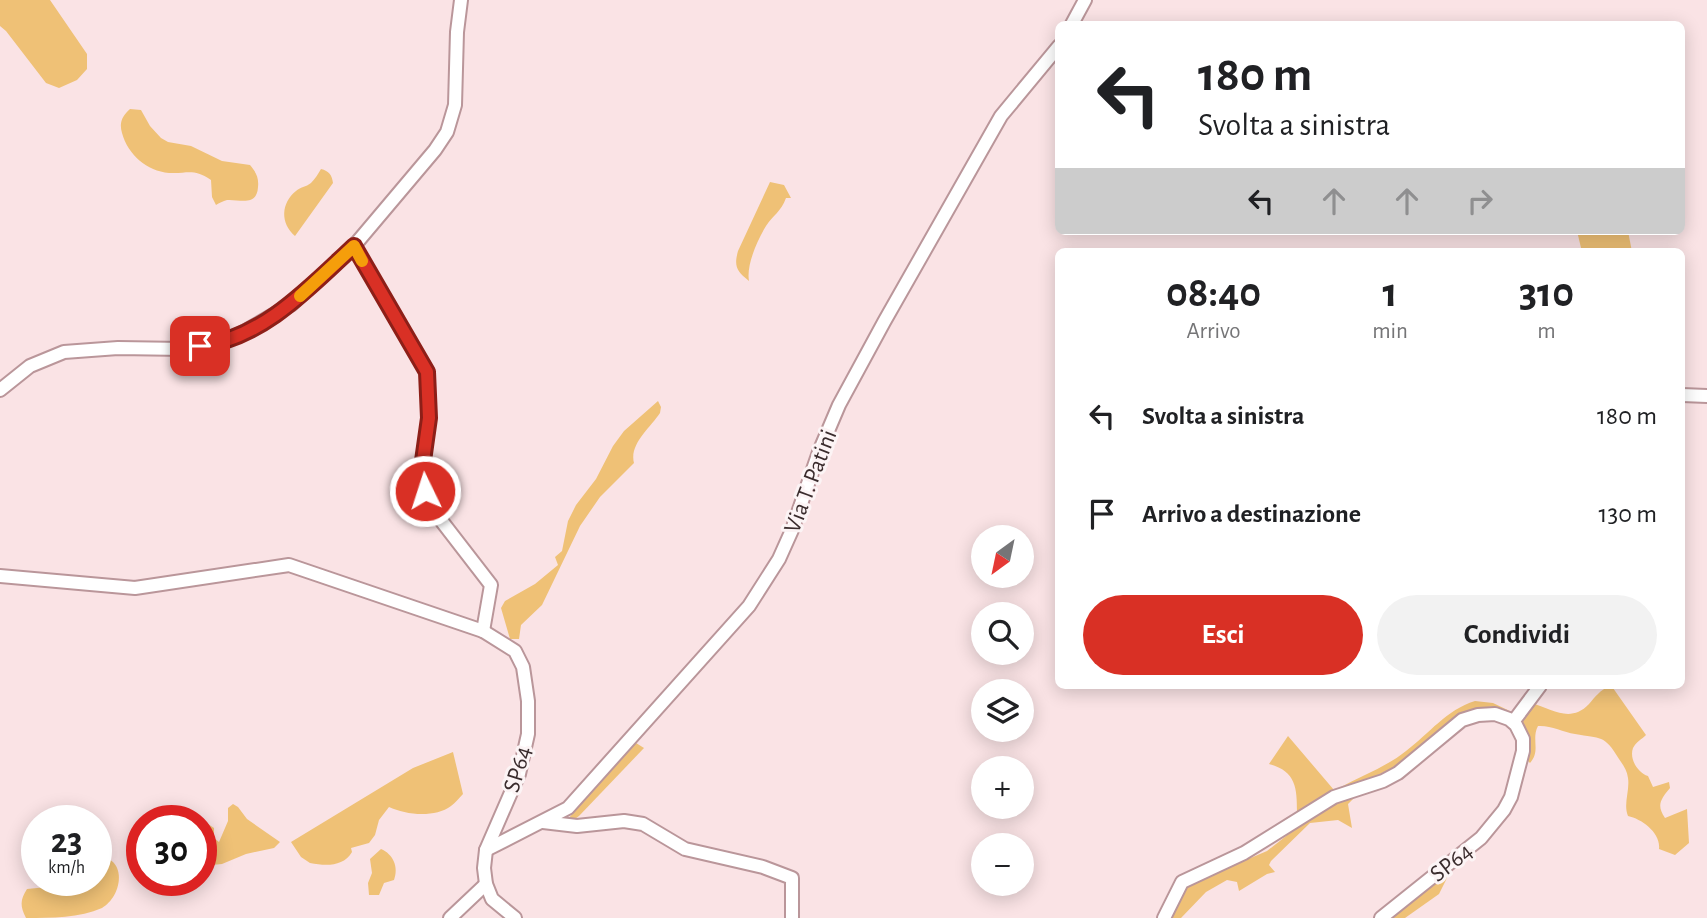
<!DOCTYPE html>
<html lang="it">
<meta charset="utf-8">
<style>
body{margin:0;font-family:"Alegreya Sans",sans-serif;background:#f2f2f2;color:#202124;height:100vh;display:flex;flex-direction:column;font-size:26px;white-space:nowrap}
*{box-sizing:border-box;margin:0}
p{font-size:23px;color:#757577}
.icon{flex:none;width:38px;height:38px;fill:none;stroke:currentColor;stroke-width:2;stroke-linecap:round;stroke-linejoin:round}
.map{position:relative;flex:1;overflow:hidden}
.side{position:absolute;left:1055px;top:248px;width:630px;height:441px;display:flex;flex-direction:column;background:#fff;border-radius:10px;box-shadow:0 4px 18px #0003}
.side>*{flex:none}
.guide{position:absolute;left:1055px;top:21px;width:630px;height:214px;border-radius:10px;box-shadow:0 4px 18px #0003;background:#fff;color:#202124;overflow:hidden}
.needle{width:46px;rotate:213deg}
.controls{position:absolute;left:971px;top:525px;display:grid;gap:14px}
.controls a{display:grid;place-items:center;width:63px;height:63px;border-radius:50%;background:#fff;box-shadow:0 4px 18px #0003;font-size:35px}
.speed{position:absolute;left:21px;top:805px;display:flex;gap:14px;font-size:35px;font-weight:700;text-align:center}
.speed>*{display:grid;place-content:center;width:91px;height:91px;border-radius:50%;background:#fff;box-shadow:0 4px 18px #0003;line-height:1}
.speed small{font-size:18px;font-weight:400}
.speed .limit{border:10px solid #d22;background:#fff;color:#111}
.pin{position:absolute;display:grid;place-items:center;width:60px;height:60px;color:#fff;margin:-30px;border-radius:14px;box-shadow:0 4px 10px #0006}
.me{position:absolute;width:77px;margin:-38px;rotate:356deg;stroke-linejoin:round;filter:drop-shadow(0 0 5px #0008)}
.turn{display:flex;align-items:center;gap:24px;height:147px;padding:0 28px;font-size:32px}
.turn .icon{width:91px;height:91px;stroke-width:2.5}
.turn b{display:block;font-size:49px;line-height:60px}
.lanes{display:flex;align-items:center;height:66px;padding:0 28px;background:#0003;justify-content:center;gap:35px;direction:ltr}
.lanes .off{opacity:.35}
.eta{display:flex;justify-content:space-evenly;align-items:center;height:119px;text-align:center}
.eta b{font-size:42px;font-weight:700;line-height:49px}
.button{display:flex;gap:14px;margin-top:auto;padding:14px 28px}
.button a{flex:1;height:80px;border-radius:42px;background:#d93025;color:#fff;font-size:28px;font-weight:700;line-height:80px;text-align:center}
.button a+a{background:#f2f2f2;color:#202124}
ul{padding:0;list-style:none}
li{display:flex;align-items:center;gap:21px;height:98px;padding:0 28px}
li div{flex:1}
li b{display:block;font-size:26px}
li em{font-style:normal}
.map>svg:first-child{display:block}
</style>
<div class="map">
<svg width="1707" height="918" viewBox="0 0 1707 918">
<rect width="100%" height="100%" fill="#fae3e5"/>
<g fill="#efc176">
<polygon points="0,0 50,0 87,54 87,69 77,80 59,88 46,83 6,31 0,26"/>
<path d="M 130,109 L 141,110 L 150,126 L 161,138 L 168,142 L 191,146 L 222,161 L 250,165 C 256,172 259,178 258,187 C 257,207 239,199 227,200 C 223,201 219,203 216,205 L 212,197 L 211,180 C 193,168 188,174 169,173 C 147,171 128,155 122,133 C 119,123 122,116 130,109 Z"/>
<path d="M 321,169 C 329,171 332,175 333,183 L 295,236 C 280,223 281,203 296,191 C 300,187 306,187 311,183 C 315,179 318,174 321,169 Z"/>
<path d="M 770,182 L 784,185 L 791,198 L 786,198 C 781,212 773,215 766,226 C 758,239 746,265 749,281 C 736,271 734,266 738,251 Z"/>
<polygon points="1577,231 1628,231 1632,252 1582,252"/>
<path d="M 658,401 L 661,407 L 660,413 C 650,428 629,444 634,463 L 600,497 L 580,526 L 542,605 L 521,625 L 519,639 L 510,639 L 501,608 L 505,601 L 535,584 L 558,565 L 555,557 L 562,551 L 568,521 L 576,505 L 596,479 L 613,446 L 624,431 Z"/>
<path d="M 1610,686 L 1613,688 L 1646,735 C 1642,739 1636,742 1633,748 C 1629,759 1638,773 1648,776 L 1653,787 L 1669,782 L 1670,788 C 1661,799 1656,805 1665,818 L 1687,809 L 1689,843 L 1675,855 L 1659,849 C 1661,833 1642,819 1628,816 C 1623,804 1630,791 1628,778 C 1627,770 1623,765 1619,759 C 1604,734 1601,739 1575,734 C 1563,732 1550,725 1538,726 C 1531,739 1541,751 1530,763 L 1526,759 L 1521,718 L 1532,703 C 1553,710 1571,723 1589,704 C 1595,697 1600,690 1610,686 Z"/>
<path d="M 1475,701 L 1493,703 L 1514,713 C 1506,710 1496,706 1488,707 C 1449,708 1425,748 1394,767 C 1376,777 1358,783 1339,788 C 1361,776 1386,767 1406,751 C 1430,733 1446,710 1475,701 Z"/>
<path d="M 1288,736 L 1334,790 L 1297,812 C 1297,788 1296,771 1269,764 Z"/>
<polygon points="636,743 644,748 579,816 572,821 567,820"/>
<path d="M 453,752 L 463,794 C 459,798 455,803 451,806 C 435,818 406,815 389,807 L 379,820 L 375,835 L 369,843 L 351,848 L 352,852 C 343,867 326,866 310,863 L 301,857 L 291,842 L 413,768 Z"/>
<polygon points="1358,794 1348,804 1352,828 1338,820 1310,823 1271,861 1269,865 1275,872 1267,874 1239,891 1237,882 1227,880 1206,892 1181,918 1167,918 1185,886 1267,851 1305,821 1335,803"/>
<polygon points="233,804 238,807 247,819 280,842 274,848 246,854 222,864 201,866 201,831 208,824 214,828 214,838 219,842 228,821 228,808"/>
<path d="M 381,849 C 393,854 399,867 394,880 L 384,883 L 379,895 L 369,895 L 368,883 L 372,873 L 370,859 Z"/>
<path d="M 97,856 C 128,857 123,896 102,908 C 80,918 51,918 26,918 C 20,906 20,900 27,889 L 78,884 L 83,880 L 96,880 Z"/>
<polygon points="1448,869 1446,880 1439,894 1405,918 1389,918"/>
</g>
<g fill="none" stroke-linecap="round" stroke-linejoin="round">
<g stroke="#ba969a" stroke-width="16">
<g id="minor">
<polyline points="1072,24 1085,0"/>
<polyline points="354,246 427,372 429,418 421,475 430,506 491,585 483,631"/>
<polyline points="0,390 30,366 64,352 118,348 184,349 216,344 242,333 292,304 354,246 435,150 447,132 455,105 457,32 461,0"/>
<polyline points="1682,395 1707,396"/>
<polyline points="0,576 135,588 289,565 483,631 515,651 523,667 528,701 528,734 519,774 486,850 484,868 486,884 492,899 515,918"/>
<polyline points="1513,722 1540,686"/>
<polyline points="543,822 577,826 624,821 643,824 685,849 763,867 792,878 792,918"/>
<polyline points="486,850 568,808 749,606 779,559 792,530 819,452 839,405 884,322 1001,116 1059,46"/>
<polyline points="450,918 486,884"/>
<polyline points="1164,918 1182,882 1244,853 1334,797 1383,781 1398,773 1462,720 1478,715 1495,714 1509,719 1516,725 1523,739 1523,751 1511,797 1504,810 1481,838 1381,918"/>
</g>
</g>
<use href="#minor" stroke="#fff" stroke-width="12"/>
</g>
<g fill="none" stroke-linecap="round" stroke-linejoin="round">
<g stroke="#8d1f18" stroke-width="18">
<path id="route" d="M 200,346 C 262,339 310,287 354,246 L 427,372 L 429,418 L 421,475 L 425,491"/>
</g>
<use href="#route" stroke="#d93025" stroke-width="12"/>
<polyline stroke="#f59e0b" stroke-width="12" points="300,296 354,246 362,261"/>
</g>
<g text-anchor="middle" stroke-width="6" stroke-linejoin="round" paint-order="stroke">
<g font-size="24" fill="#3a2c2d" stroke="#fcf4f5">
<text transform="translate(810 481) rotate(-69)" y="8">Via T. Patini</text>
<text transform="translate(517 769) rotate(-73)" y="8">SP64</text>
<text transform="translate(1451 862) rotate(-38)" y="8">SP64</text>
</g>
</g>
</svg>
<div class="controls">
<a><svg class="needle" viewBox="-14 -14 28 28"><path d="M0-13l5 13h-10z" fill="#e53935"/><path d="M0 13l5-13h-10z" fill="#757577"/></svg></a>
<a><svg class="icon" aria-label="search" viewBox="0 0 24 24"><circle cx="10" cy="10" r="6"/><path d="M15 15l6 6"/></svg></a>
<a><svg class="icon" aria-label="layers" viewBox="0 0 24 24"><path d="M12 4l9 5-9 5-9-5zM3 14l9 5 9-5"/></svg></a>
<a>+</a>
<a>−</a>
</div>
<div class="speed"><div>23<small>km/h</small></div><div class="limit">30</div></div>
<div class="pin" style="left:200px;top:346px;background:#d93025"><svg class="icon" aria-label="arrive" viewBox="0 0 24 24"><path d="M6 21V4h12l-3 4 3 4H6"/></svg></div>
<svg class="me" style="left:425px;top:491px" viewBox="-20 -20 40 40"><circle r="17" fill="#d93025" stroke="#fff" stroke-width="3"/><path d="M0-11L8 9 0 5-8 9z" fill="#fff"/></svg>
<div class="guide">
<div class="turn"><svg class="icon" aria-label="left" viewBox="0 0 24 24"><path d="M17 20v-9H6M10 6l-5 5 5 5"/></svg><div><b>180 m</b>Svolta a sinistra</div></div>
<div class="lanes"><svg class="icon" aria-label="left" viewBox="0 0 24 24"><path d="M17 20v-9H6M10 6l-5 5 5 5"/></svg><svg class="icon off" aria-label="ahead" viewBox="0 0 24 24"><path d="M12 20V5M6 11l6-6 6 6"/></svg><svg class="icon off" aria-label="ahead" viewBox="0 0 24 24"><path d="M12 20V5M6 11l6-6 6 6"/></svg><svg class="icon off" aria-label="right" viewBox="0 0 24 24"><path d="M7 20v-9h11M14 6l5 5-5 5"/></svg></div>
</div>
<section class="side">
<div class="eta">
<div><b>08:40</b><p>Arrivo</p></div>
<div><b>1</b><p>min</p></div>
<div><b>310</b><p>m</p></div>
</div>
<ul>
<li><svg class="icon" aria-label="left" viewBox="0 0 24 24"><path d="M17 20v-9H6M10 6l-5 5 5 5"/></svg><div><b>Svolta a sinistra</b></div><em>180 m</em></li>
<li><svg class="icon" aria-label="arrive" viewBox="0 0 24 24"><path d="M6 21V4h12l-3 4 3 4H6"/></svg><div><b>Arrivo a destinazione</b></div><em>130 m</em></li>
</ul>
<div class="button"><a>Esci</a><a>Condividi</a></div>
</section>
</div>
